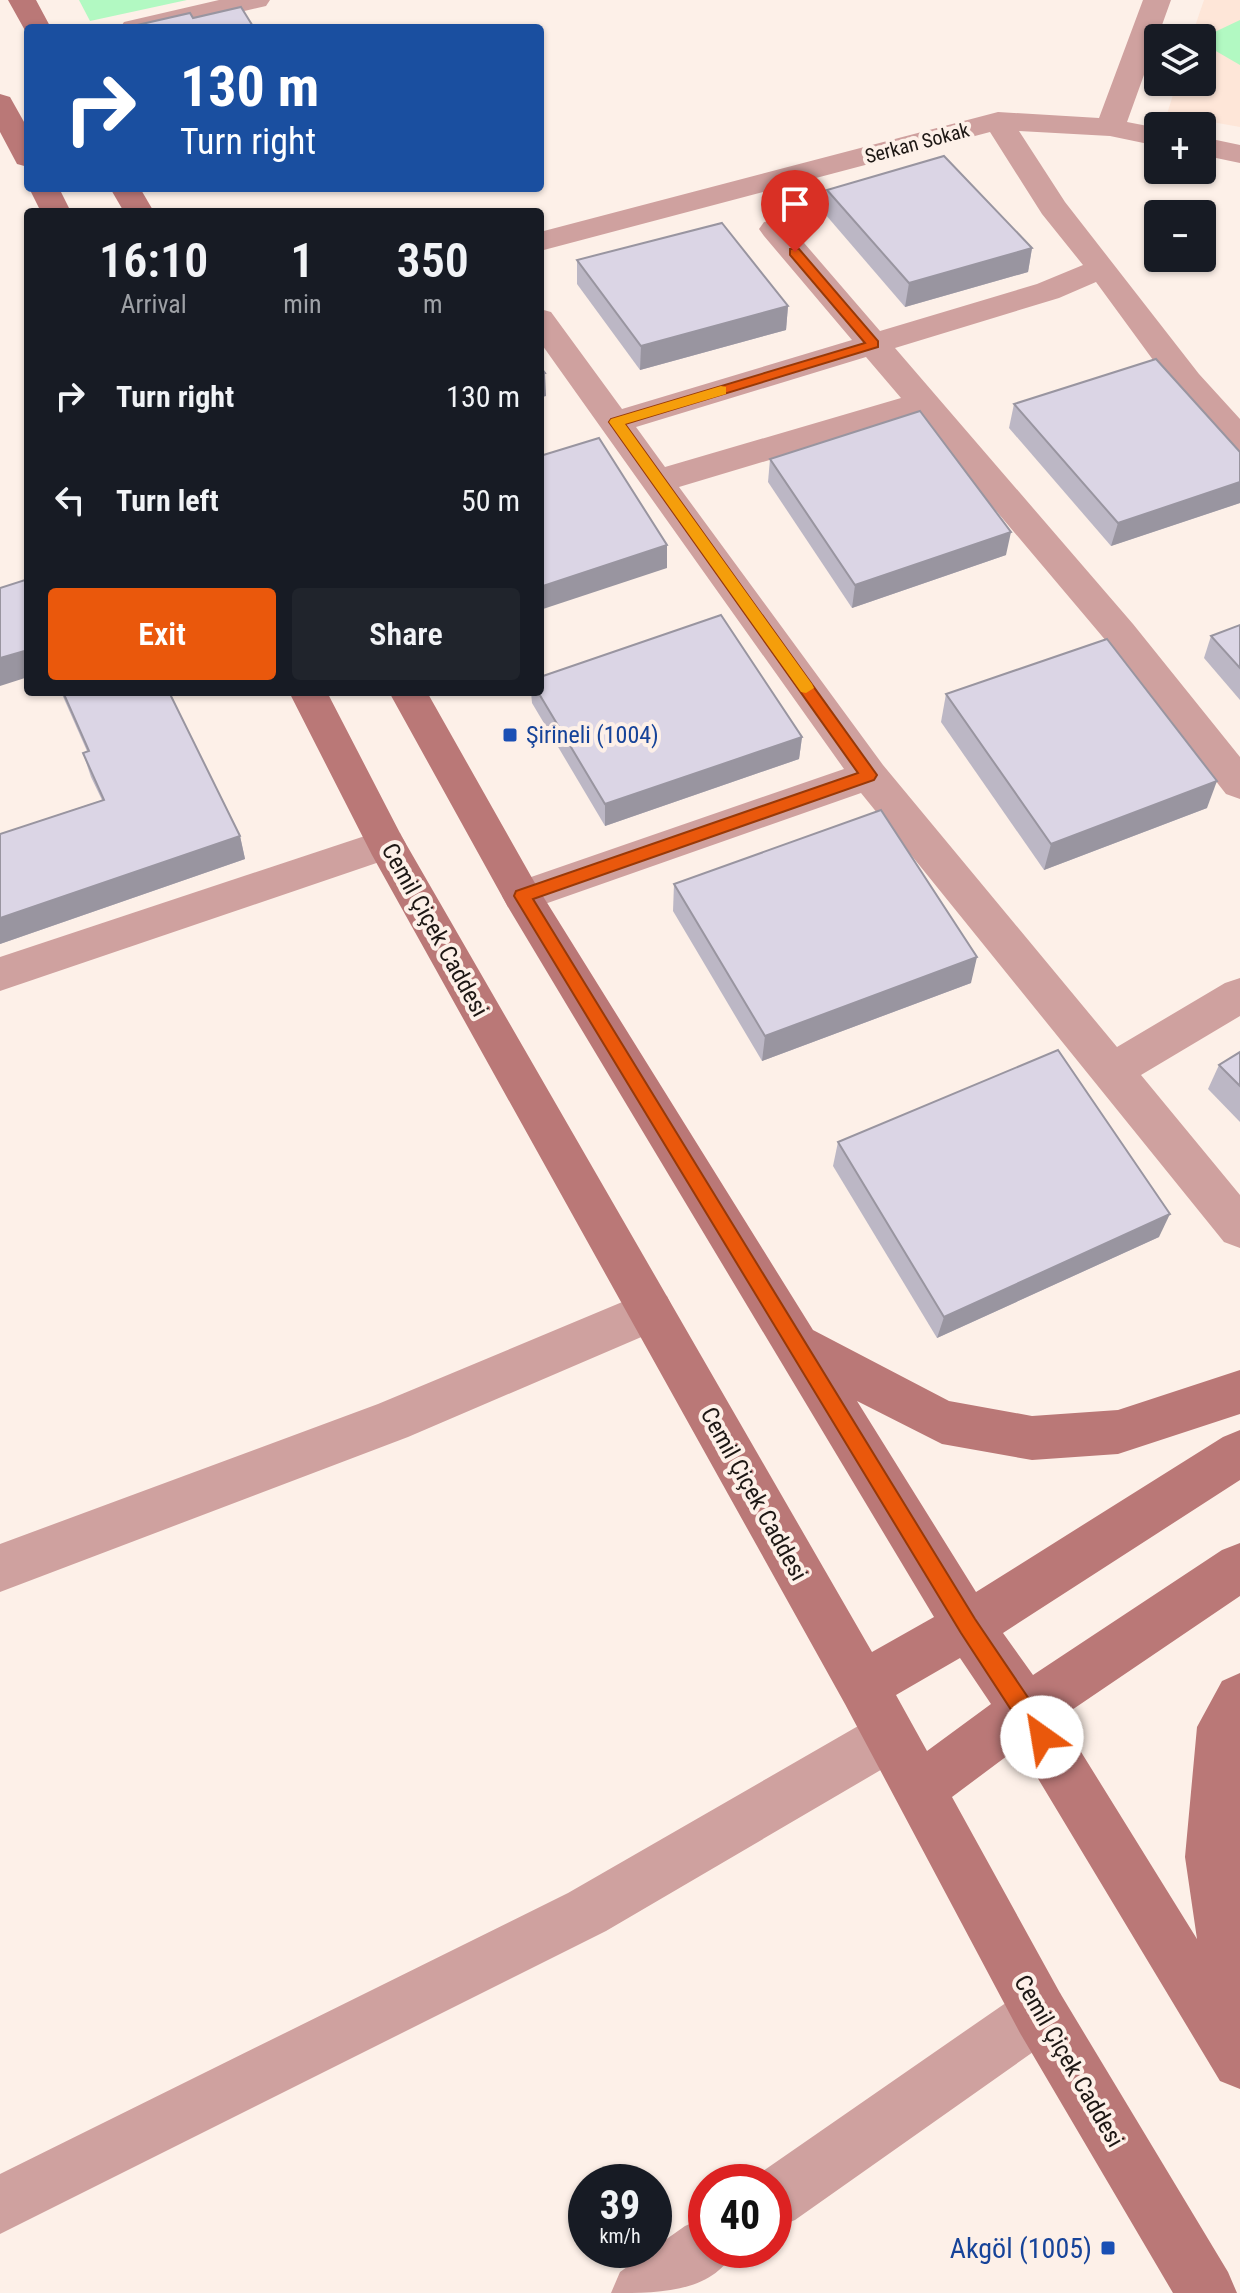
<!DOCTYPE html>
<meta charset="utf-8">
<style>
body{margin:0;font-family:"Roboto Condensed",sans-serif;background:#20242c;color:#f1f3f6;height:100vh;display:flex;flex-direction:column;font-size:30px;white-space:nowrap}
*{box-sizing:border-box;margin:0}
p{font-size:26px;color:#9ea1a6}
.icon{flex:none;width:44px;height:44px;fill:none;stroke:currentColor;stroke-width:2;stroke-linecap:round;stroke-linejoin:round}
.map{position:relative;flex:1;overflow:hidden}
.details{position:absolute;left:24px;top:208px;width:520px;height:488px;display:flex;flex-direction:column;background:#171b24;border-radius:8px;box-shadow:0 2px 6px #0004}
.details>*{flex:none}
.guide{position:absolute;left:24px;top:24px;width:520px;height:168px;border-radius:8px;box-shadow:0 2px 6px #0004;background:#1a4fa0;color:#fff;overflow:hidden}
.tools{position:absolute;left:1144px;top:24px;display:grid;gap:16px}
.tools a{display:grid;place-items:center;width:72px;height:72px;border-radius:8px;background:#171b24;box-shadow:0 2px 6px #0004;font-size:40px}
.speed{position:absolute;left:568px;top:2164px;display:flex;gap:16px;font-size:40px;font-weight:700;text-align:center}
.speed>*{display:grid;place-content:center;width:104px;height:104px;border-radius:50%;background:#171b24;box-shadow:0 2px 6px #0004;line-height:1}
.speed small{font-size:20px;font-weight:400}
.speed .limit{border:12px solid #d22;background:#fff;color:#111}
.pin{position:absolute;display:grid;place-items:center;width:68px;height:68px;color:#fff;margin:-82px -34px;border-radius:50% 50% 50% 0;rotate:-45deg;box-shadow:0 0 8px #0007}
.pin .icon{rotate:45deg}
.me{position:absolute;width:88px;margin:-44px;rotate:328deg;stroke-linejoin:round;filter:drop-shadow(0 0 6px #0008)}
.turn{display:flex;align-items:center;gap:28px;height:168px;padding:0 24px;font-size:36px}
.turn .icon{width:104px;height:104px;stroke-width:2.5}
.turn b{display:block;font-size:56px;line-height:68px}
.eta{display:flex;justify-content:space-evenly;align-items:center;height:136px;text-align:center}
.eta b{font-size:48px;font-weight:600;line-height:56px}
.cta{display:flex;gap:16px;margin-top:auto;padding:16px 24px}
.cta a{flex:1;height:92px;border-radius:8px;background:#ea580c;color:#fff;font-size:32px;font-weight:600;line-height:92px;text-align:center}
.cta a+a{background:#20242c;color:#f1f3f6}
ul{padding:0;list-style:none}
li{display:flex;align-items:center;gap:24px;height:104px;padding:0 24px}
li div{flex:1}
li b{display:block;font-size:30px}
li em{font-style:normal}
.map>svg:first-child{display:block}
</style>
<div class="map">
<svg width="1240" height="2293" viewBox="0 0 1240 2293">
<rect width="100%" height="100%" fill="#fdf0e8"/>
<polygon fill="#fee6d8" points="1204,0 1240,0 1240,127 1167,114 1177,82 1202,82 1202,38 1191,38"/>
<g fill="#b2f9c2">
<polygon points="79,0 187,0 90,21"/>
<polygon points="1240,20 1240,65 1202,43 1202,38"/>
</g>
<g fill="none" stroke-linecap="round" stroke-linejoin="round">
<g fill="#cfa19f" fill-rule="evenodd">
<polygon points="219,0 270,0 266,6 171,28 120,28 124,22"/>
<path d="M 1143,0 L 1171,0 L 1127,122 L 1158,128 L 1158,146 L 1110,136 L 1019,131 L 1065,202 L 1199,374 L 1240,419 L 1240,451 L 1228,448 L 1175,390 L 1096,282 L 1059,298 L 895,348 L 1133,624 L 1240,757 L 1240,799 L 1226,794 L 1107,642 L 916,416 L 679,487 L 883,765 L 1117,1047 L 1225,983 L 1240,978 L 1240,1016 L 1141,1075 L 1240,1195 L 1240,1248 L 1224,1242 L 861,793 L 522,912 L 508,907 L 502,896 L 508,885 L 844,769 L 540,342 L 540,309 L 551,312 L 622,409 L 852,340 L 764,236 L 759,229 L 764,222 L 775,220 L 786,222 L 880,331 L 1037,284 L 1083,265 L 1042,214 L 990,132 L 540,251 L 540,232 L 998,112 L 1099,118 ZM 866,357 L 901,398 L 665,467 L 636,427 Z"/>
<polygon points="1202,137 1240,145 1240,163 1202,155"/>
<polygon points="386,829 400,833 406,844 400,855 0,991 0,957"/>
<polygon points="651,1290 667,1296 674,1311 667,1326 408,1437 0,1592 0,1544 378,1404"/>
<polygon points="890,1710 908,1718 916,1736 908,1754 606,1931 0,2234 0,2174 568,1893 872,1718"/>
<polygon points="1040,1985 1060,1993 1068,2013 1060,2033 795,2220 774,2228 774,2182 752,2182 753,2178 1020,1993"/>
<path d="M 706,2217 L 706,2250 L 735,2250 C 712,2293 660,2293 611,2293 L 620,2272 L 685,2226 Z"/>
</g>
<g fill="#ba7877" fill-rule="evenodd">
<polygon points="8,0 36,0 51,28 28,28 27,34"/>
<polygon points="0,94 10,97 28,129 28,167 17,164 0,132"/>
<polygon points="29,188 59,188 71,212 41,212"/>
<polygon points="110,188 140,188 154,212 124,212"/>
<path d="M 289,692 L 327,692 L 402,837 L 872,1652 L 934,1617 L 508,907 L 389,692 L 427,692 L 536,885 L 813,1330 L 949,1401 L 1032,1416 L 1118,1410 L 1240,1370 L 1240,1414 L 1118,1454 L 1032,1460 L 942,1444 L 857,1401 L 976,1592 L 1223,1437 L 1240,1430 L 1240,1480 L 1003,1633 L 1033,1675 L 1222,1550 L 1240,1543 L 1240,1596 L 1060,1718 L 1197,1939 L 1185,1857 L 1197,1727 L 1222,1681 L 1240,1673 L 1240,2089 L 1220,2081 L 1019,1747 L 952,1797 L 1060,1993 L 1228,2272 L 1237,2293 L 1173,2293 L 1020,2033 L 845,1704 L 372,855 ZM 960,1658 L 991,1704 L 927,1751 L 896,1695 Z"/>
</g>
</g>
<g fill="#bcb7c5">
<polygon points="827,190 1032,248 1028,272 905,307 825,214"/>
<polygon points="577,260 788,306 786,330 640,370 577,284"/>
<polygon points="1014,404 1240,452 1240,503 1111,546 1009,428"/>
<polygon points="770,459 1006,555 852,608 768,482"/>
<polygon points="1240,625 1240,700 1204,658 1211,636"/>
<polygon points="61,692 169,692 240,836 245,859 0,944 0,834 102,800 91,777 83,753 87,751"/>
<polygon points="531,692 540,692 802,737 799,759 605,826 532,703"/>
<polygon points="946,694 1207,808 1044,870 941,722"/>
<polygon points="674,884 971,983 762,1061 673,911"/>
<polygon points="1240,1052 1240,1122 1208,1089 1219,1065"/>
<polygon points="838,1142 1159,1237 937,1338 833,1166"/>
</g>
<g fill="#9995a0">
<polygon points="1032,248 1028,272 905,307 909,283"/>
<polygon points="788,306 786,330 640,370 641,346"/>
<polygon points="545,373 546,396 540,398 540,374"/>
<polygon points="1240,482 1240,503 1111,546 1118,523"/>
<polygon points="1011,532 1006,555 852,608 855,585"/>
<polygon points="667,545 667,568 540,610 540,587"/>
<polygon points="28,650 28,677 0,686 0,658"/>
<polygon points="802,737 799,759 605,826 605,804"/>
<polygon points="1217,781 1207,808 1044,870 1051,844"/>
<polygon points="240,836 245,859 0,944 0,918"/>
<polygon points="977,957 971,983 762,1061 765,1036"/>
<polygon points="1170,1214 1159,1237 937,1338 944,1317"/>
</g>
<g fill="#dbd5e5" stroke="#9995a0" stroke-width="2">
<polygon points="241,7 254,28 134,28 133,26 190,13 193,18"/>
<polygon points="944,156 1032,248 909,283 827,190"/>
<polygon points="722,223 788,306 641,346 577,260"/>
<polygon points="1156,359 1240,452 1240,482 1118,523 1014,404"/>
<polygon points="540,366 545,373 540,374"/>
<polygon points="920,411 1011,532 855,585 770,459"/>
<polygon points="599,438 667,545 540,587 540,456"/>
<polygon points="28,579 28,650 0,658 0,588"/>
<polygon points="721,615 802,737 605,804 538,692 540,692 540,677"/>
<polygon points="1240,625 1240,668 1211,636"/>
<polygon points="1107,639 1217,781 1051,844 946,694"/>
<polygon points="63,692 169,692 240,836 0,918 0,834 104,800 83,753 89,751"/>
<polygon points="881,810 977,957 765,1036 674,884"/>
<polygon points="1058,1050 1170,1214 944,1317 838,1142"/>
<polygon points="1240,1052 1240,1086 1219,1065"/>
</g>
<polygon fill="#ea580c" stroke="#983908" stroke-width="2" points="790,249 799,249 878,341 878,347 625,424 877,775 874,780 533,899 975,1619 1050,1730 1053,1737 1050,1745 1042,1748 1034,1745 961,1633 514,896 516,891 858,773 609,422 611,419 865,343 790,255"/>
<polygon fill="#f59e0b" points="721,386 726,387 726,394 625,424 812,684 814,688 806,693 801,692 609,422 611,419"/>
<g fill="#1a4fb4" stroke="#fdf0e8" stroke-width="3">
<rect x="502" y="727" width="16" height="16" rx="4"/>
<rect x="1100" y="2240" width="16" height="16" rx="4"/>
</g>
<g text-anchor="middle" stroke-width="8" stroke-linejoin="round" paint-order="stroke">
<g font-size="20" fill="#1d1714" stroke="#fdf0e8">
<text transform="translate(917 143) rotate(-15)" y="7">Serkan Sokak</text>
</g>
<g font-size="24" fill="#164399" stroke="#fdf0e8" text-anchor="start">
<text x="526" y="743">Şirineli (1004)</text>
</g>
<g font-size="24" fill="#1d1714" stroke="#fdf0e8">
<text transform="translate(435 930) rotate(61)" y="8">Cemil Çiçek Caddesi</text>
<text transform="translate(754 1494) rotate(61)" y="8">Cemil Çiçek Caddesi</text>
<text transform="translate(1069 2061) rotate(60)" y="8">Cemil Çiçek Caddesi</text>
</g>
<g font-size="28" fill="#164399" stroke="#fdf0e8" text-anchor="end">
<text x="1092" y="2258">Akgöl (1005)</text>
</g>
</g>
</svg>
<div class="tools">
<a><svg class="icon" aria-label="layers" viewBox="0 0 24 24"><path d="M12 4l9 5-9 5-9-5zM3 14l9 5 9-5"/></svg></a>
<a>+</a>
<a>−</a>
</div>
<div class="speed"><div>39<small>km/h</small></div><div class="limit">40</div></div>
<div class="pin" style="left:795px;top:252px;background:#d93025"><svg class="icon" aria-label="arrive" viewBox="0 0 24 24"><path d="M6 21V4h12l-3 4 3 4H6"/></svg></div>
<svg class="me" style="left:1042px;top:1737px" viewBox="-20 -20 40 40"><circle r="19" fill="#fff"/><path d="M0-13L10 11 0 6-10 11z" fill="#ea580c"/></svg>
<div class="guide">
<div class="turn"><svg class="icon" aria-label="right" viewBox="0 0 24 24"><path d="M7 20v-9h11M14 6l5 5-5 5"/></svg><div><b>130 m</b>Turn right</div></div>
</div>
<section class="details">
<div class="eta">
<div><b>16:10</b><p>Arrival</p></div>
<div><b>1</b><p>min</p></div>
<div><b>350</b><p>m</p></div>
</div>
<ul>
<li><svg class="icon" aria-label="right" viewBox="0 0 24 24"><path d="M7 20v-9h11M14 6l5 5-5 5"/></svg><div><b>Turn right</b></div><em>130 m</em></li>
<li><svg class="icon" aria-label="left" viewBox="0 0 24 24"><path d="M17 20v-9H6M10 6l-5 5 5 5"/></svg><div><b>Turn left</b></div><em>50 m</em></li>
</ul>
<div class="cta"><a>Exit</a><a>Share</a></div>
</section>
</div>
